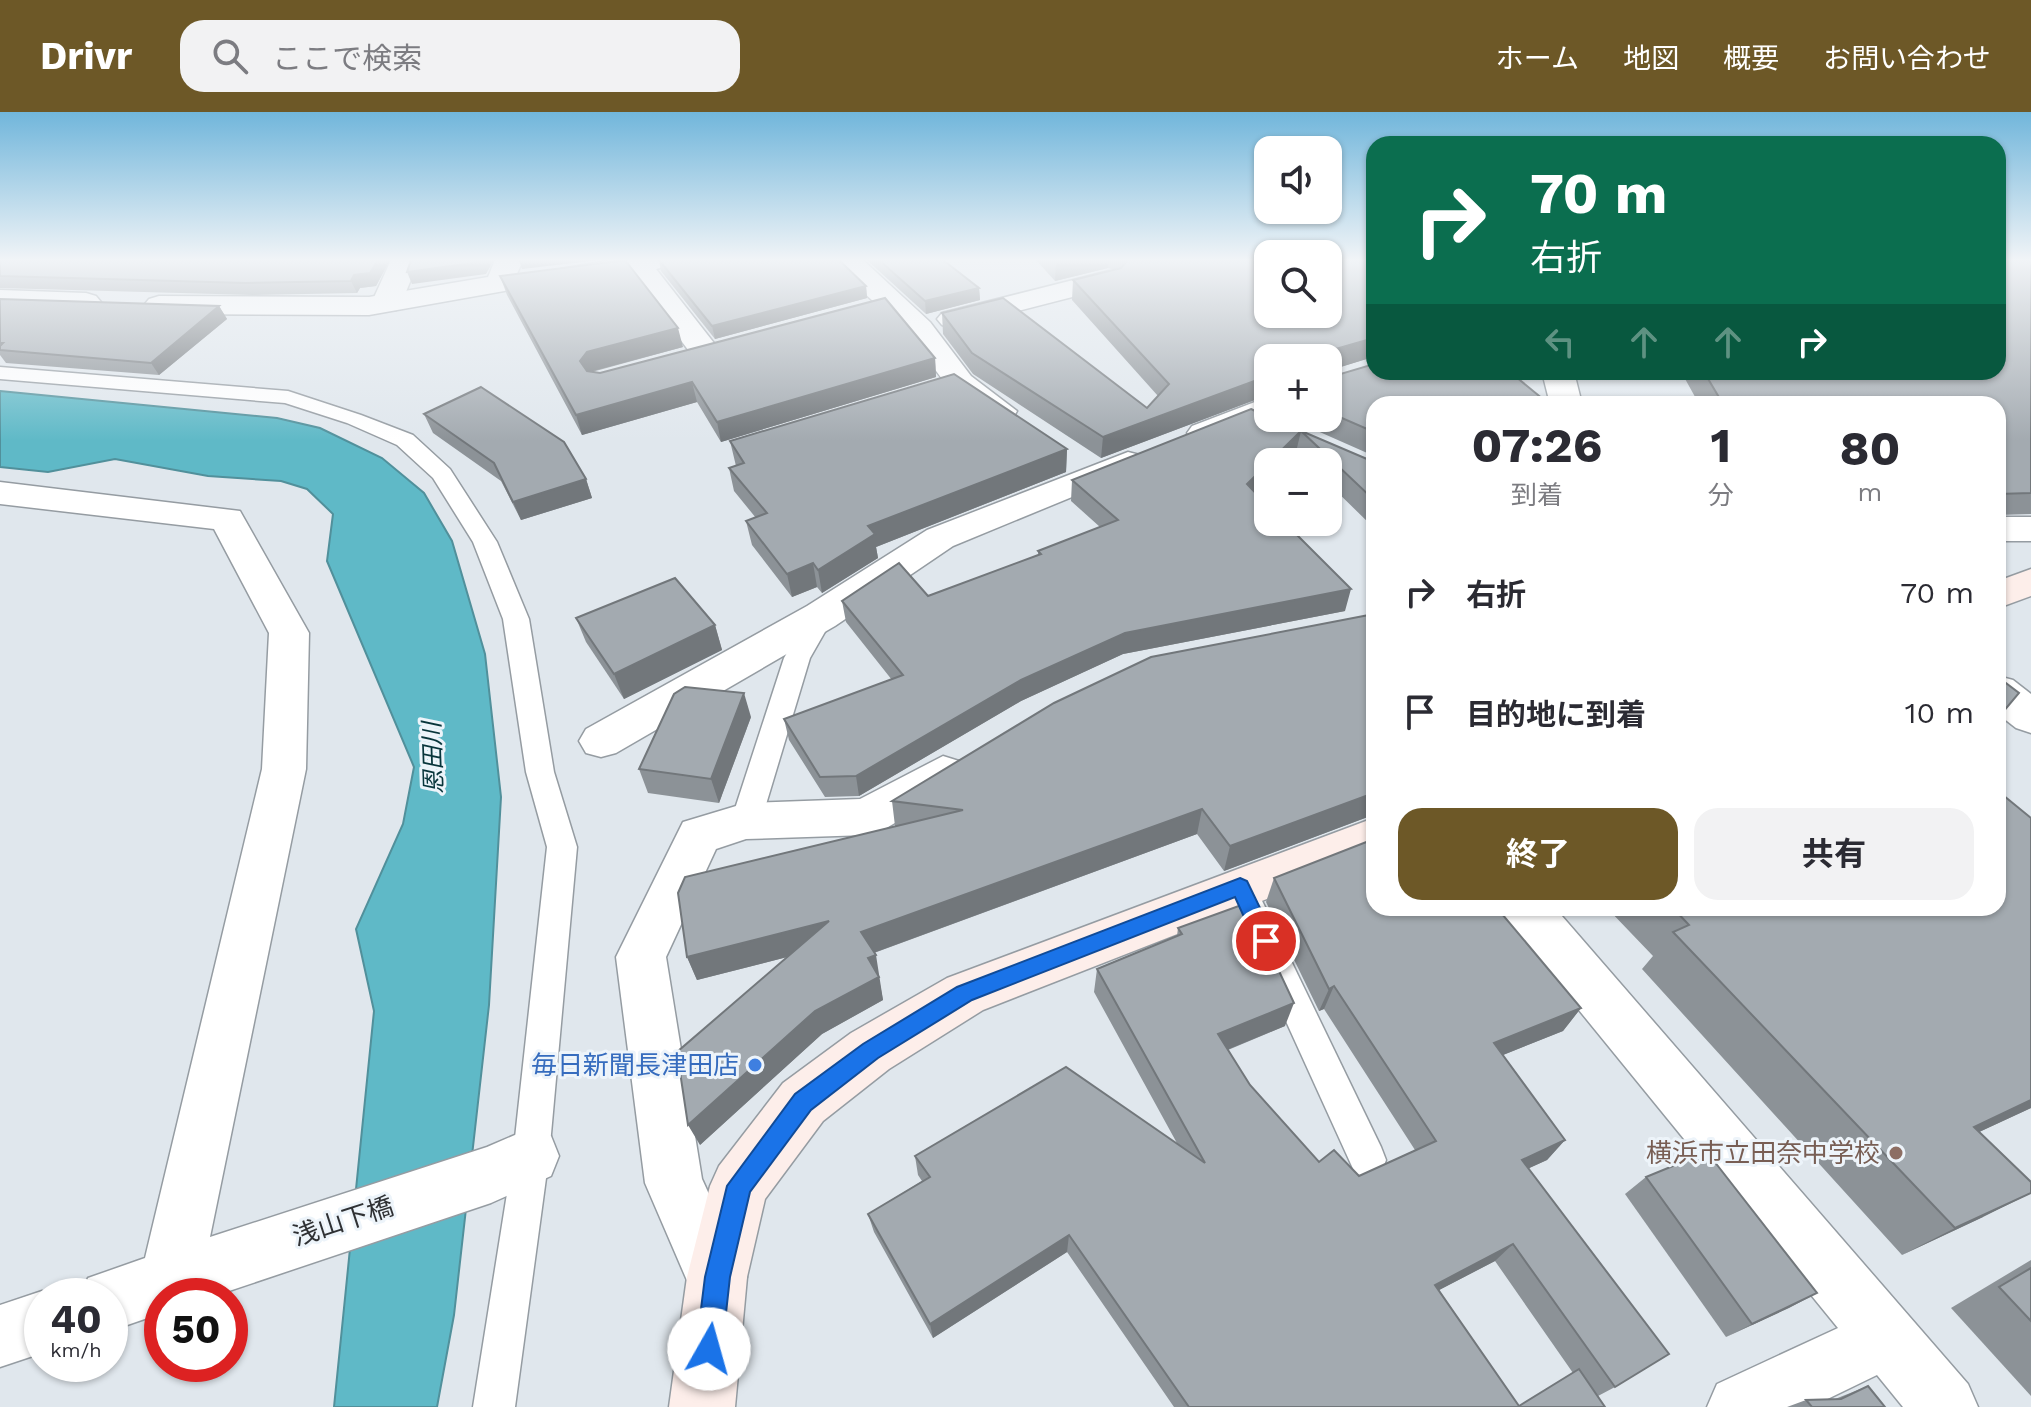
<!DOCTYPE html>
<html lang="ja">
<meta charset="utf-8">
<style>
body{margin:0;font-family:"Work Sans","Noto Sans JP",sans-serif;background:#f2f2f3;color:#2b2b33;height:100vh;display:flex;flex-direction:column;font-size:30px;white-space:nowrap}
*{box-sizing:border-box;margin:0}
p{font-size:26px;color:#7c7c81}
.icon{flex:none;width:44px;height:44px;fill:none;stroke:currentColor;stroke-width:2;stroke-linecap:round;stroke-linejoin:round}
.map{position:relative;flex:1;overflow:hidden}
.side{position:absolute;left:1366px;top:284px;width:640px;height:520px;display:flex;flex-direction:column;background:#fff;border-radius:24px;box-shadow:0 2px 6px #0004}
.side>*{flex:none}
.guide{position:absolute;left:1366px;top:24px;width:640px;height:244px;border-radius:24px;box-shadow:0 2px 6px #0004;background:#0b6e4f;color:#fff;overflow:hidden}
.tools{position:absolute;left:1254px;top:24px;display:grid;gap:16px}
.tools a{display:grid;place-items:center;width:88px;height:88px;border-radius:16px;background:#fff;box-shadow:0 2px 6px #0004;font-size:40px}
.speed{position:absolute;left:24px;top:1166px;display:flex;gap:16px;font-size:40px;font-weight:700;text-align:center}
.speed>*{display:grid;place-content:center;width:104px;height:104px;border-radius:50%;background:#fff;box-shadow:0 2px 6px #0004;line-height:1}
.speed small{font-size:20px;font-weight:400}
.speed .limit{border:12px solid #d22;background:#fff;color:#111}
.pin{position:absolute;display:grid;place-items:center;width:68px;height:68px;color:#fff;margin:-34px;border:4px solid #fff;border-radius:50%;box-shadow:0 2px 8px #0007}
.me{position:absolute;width:88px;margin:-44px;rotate:7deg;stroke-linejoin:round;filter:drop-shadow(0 0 6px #0008)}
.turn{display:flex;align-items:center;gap:28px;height:168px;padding:0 32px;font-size:36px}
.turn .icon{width:104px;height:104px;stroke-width:2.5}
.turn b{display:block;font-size:56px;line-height:68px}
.lanes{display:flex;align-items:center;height:76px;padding:0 32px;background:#0003;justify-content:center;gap:40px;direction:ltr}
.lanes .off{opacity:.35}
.eta{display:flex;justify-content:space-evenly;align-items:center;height:136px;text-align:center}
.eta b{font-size:48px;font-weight:700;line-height:56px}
.action{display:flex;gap:16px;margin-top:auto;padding:16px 32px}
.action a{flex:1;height:92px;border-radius:24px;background:#6d5827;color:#fff;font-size:32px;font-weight:700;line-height:92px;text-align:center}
.action a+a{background:#f2f2f3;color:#2b2b33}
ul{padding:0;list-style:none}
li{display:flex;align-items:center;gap:24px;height:120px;padding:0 32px}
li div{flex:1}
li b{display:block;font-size:30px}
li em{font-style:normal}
header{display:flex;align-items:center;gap:48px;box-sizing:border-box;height:112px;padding:0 40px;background:#6d5827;color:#fff}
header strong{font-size:38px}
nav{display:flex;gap:44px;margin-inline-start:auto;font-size:28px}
.search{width:560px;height:72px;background:#f2f2f3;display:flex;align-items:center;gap:20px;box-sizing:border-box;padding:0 28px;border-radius:24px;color:#7c7c81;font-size:30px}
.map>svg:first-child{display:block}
</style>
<header>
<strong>Drivr</strong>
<div class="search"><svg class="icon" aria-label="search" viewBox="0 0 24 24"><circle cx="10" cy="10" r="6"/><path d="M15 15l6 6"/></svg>ここで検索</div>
<nav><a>ホーム</a><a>地図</a><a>概要</a><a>お問い合わせ</a></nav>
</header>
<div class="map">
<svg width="2031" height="1295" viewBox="0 0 2031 1295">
<rect width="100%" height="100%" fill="#e0e7ed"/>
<polygon fill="#5fb9c7" stroke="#51909b" stroke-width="2" points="0,279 277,306 320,316 382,346 424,381 452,429 485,542 501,685 489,893 454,1203 437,1295 334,1295 374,899 356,817 403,712 414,655 327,449 333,402 307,377 281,369 208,364 115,347 48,360 0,355"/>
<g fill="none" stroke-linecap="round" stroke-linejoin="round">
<g stroke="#959ca2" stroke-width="3">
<g id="service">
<polygon points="0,255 288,279 361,303 413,323 450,357 497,430 529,507 554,660 577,735 549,1044 515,1295 473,1295 513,1044 547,735 526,660 503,507 473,430 433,366 397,333 347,311 285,291 0,267"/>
<polygon points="821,495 830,498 834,504 810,546 761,709 756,717 746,721 736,717 731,709 784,546 812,498"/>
<polygon points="1240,762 1251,766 1381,1035 1386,1048 1381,1061 1368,1066 1355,1061 1225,775 1229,766"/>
</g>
</g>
<g stroke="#959ca2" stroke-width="3">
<g id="minor">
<polygon points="391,148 419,148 401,192 396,198 376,198 371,192"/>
<polygon points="612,148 673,148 669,154 656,157 721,240 717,247 695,247 630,161 571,171 561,169 557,163 561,157"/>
<path d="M 833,148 L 863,148 L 930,210 L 971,264 L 1017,299 L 1013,306 C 966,317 933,250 908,222 C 885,196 853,176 833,148 Z"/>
<polygon points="1109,159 1119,161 1123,167 1119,173 952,216 942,213 937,207 942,201"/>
<polygon points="1542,260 1574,260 1582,292 1550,292"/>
<polygon points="1268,285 1269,306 1216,328 1204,331 1192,328 1187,321 1192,314"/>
<polygon points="1128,340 1140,343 1145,350 1140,357 953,434 835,514 616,641 601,645 586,641 579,629 586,617 807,494 927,418"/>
<polygon points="0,370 240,399 309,521 306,657 210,1125 487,1035 531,1016 551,1024 559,1044 551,1064 491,1091 214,1184 162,1184 162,1201 110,1219 110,1184 81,1184 88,1166 145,1146 262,657 269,521 214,417 0,392"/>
<rect x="1998" y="405" width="33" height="24"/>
<polygon points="1998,564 2013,568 2031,582 2031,621 2016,616 1998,602"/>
<polygon points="943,644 959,649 965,661 959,673 883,718 867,723 746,727 716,737 666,845 702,1067 747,1165 739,1187 717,1195 695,1187 645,1071 616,845 683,710 746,691 860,687"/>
<polygon points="1501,796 1555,796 1968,1272 1978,1295 1903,1295 1877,1263 1811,1295 1707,1295 1717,1272 1838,1216 1508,811"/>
<polygon points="42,1179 55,1184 42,1184 42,1241 0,1255 0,1193"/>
</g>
</g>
<g stroke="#959ca2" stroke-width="3">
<g id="tertiary">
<polygon points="495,148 523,148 510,178 369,203 159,202 149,199 144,193 149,187 159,184 369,185 488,165"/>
<polygon points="0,178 86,181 96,184 101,190 96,196 86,199 0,196"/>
</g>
</g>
<g stroke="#959ca2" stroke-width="3">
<g id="secondary">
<polygon points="2031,457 2031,484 1998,496 1998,469"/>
<polygon points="1374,706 1374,745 983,898 889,957 823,1009 765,1087 747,1165 735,1295 669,1295 687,1165 710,1074 719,1054 783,971 851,921 947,866"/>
</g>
</g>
<use href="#service" fill="#fff" fill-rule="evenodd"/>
<use href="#minor" fill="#fff" fill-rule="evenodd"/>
<use href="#tertiary" fill="#fff" fill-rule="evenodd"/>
<use href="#secondary" fill="#fdeeea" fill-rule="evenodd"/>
</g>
<g fill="#8c9297" fill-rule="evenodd">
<polygon points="0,148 390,148 376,174 360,176 357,181 252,183 0,176"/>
<polygon points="659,148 866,174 867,186 715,227 661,159"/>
<polygon points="867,148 943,148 979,176 980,188 926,202"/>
<polygon points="1036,148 1374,148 1374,248 1373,245 1330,258 1330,261 1374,292 1374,344 1288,306 1328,306 1328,246 1268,246 1268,283 1101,346 973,262 943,222 942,201 1147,296 1158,284 1072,188 1073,168 1114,158 1108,156 1055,169"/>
<polygon points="2031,148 2031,402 1998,403 1998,292 1699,292 1684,265 1577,260 1998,260"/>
<polygon points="500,164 683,235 592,260 600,261 935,246 936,265 721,330 697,290 582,323 507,183"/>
<polygon points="0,187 219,194 227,207 159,263 6,251 0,243"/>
<polygon points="424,302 586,367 592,386 521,408 501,369 433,321"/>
<polygon points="1271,306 1374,350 1374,416 1328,371 1328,350 1307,350 1296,340 1255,381 1345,499 1123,542 1021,589 859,684 825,685 789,628 784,607 892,568 846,510 842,489 928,484 1038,443 1038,439 1100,415 1071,389 1072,368"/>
<polygon points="730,329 1067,337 1066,360 876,435 878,446 822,481 817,475 792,485 752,433 746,409 756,406 734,379 729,356 736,354"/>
<polygon points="1374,502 1374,704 1373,703 1224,759 1197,722 874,841 883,888 822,922 700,1033 787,845 697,868 687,845 895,714 892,689"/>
<polygon points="576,506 715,513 722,538 624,587 586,530"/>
<polygon points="751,605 719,691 648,681 639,657"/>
<polygon points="2031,706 2031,996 1979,1020 1983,1105 1902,1143 1642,857 1653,844 1607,796 1998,796"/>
<path d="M 1274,766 L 1581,896 L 1563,919 L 1503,943 L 1565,1028 L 1547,1048 L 1529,1056 L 1615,1275 L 1598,1284 L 1605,1295 L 1174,1295 L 1067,1140 L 933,1226 L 874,1120 L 868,1102 L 922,1069 L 918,1063 L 915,1044 L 1178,1033 L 1094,880 L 1097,857 L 1177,824 L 1178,816 L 1285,914 L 1228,938 L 1250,973 L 1319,1050 L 1359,1064 L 1415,1038 L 1324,897 L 1319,899 L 1266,790 ZM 1495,1149 L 1573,1261 L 1519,1294 L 1439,1178 Z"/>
<polygon points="1646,1065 1817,1181 1726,1225 1625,1082"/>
<polygon points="2031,1148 2031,1284 1951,1196"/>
<polygon points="1868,1274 1885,1295 1787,1295 1806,1288 1835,1287"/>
</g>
<g fill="#72777b">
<polygon points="378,148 390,148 376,174 360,176 357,181 351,169 354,163"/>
<polygon points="483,148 494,148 486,162 412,172 407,160"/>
<polygon points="519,148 599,148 522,157"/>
<polygon points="1063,148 1109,148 1108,156 1055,169 1056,149"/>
<polygon points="866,174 867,186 715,227 712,214"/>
<polygon points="979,176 980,188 926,202 925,189"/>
<polygon points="219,194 227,207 159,263 151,251"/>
<polygon points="678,216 683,235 593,259 586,269 580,249 587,240"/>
<polygon points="1374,226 1373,245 1328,259 1332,238"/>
<polygon points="935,246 936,265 721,330 717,310"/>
<polygon points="1268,264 1268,283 1101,346 1103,325"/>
<polygon points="692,270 697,290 582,323 576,303"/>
<polygon points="1301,319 1296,340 1286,350 1269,350"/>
<polygon points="1067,337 1066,360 876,435 878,446 822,481 818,458 868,414"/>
<polygon points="1268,351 1268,368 1243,393 1247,372"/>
<polygon points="586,367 592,386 521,408 513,390"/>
<polygon points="813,451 817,475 792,485 787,462"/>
<polygon points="1351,477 1345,499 1123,542 1021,589 859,684 856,664 1021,568 1125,521"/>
<polygon points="715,513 722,538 624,587 614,562"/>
<polygon points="744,581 751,605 719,691 711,667"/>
<polygon points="1374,670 1373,703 1224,759 1230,734"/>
<polygon points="1202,697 1197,722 865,844 861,820"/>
<polygon points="829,809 834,833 697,868 687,845"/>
<polygon points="876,843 883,888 822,922 700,1033 688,1013 868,846"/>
<polygon points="1334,874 1324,897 1319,899 1329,877"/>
<polygon points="1294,891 1285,914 1212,944 1218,922"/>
<polygon points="1581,896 1563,919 1478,953 1494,931"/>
<polygon points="2031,988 2031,996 1923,1046 1974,1015"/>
<polygon points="1565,1028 1547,1048 1505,1067 1522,1048"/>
<polygon points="2031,1081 1983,1105 1902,1143 1955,1116"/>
<polygon points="1069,1123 1067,1140 933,1226 930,1212"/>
<polygon points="1513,1132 1495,1149 1420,1188 1435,1173"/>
<polygon points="1817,1181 1789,1196 1726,1225 1752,1212"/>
</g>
<g fill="#a3aab0" stroke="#72777b" stroke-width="2">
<polygon points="0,148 378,148 370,161 354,163 351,169 246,171 0,164"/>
<polygon points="411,148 483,148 481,150 407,160"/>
<polygon points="625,148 678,216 587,240 580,249 587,259 600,261 885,186 935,246 717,310 692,270 576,303 500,164"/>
<polygon points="659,148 839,148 866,174 712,214"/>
<polygon points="879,148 943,148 979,176 925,189"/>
<polygon points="1127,148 1268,148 1268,202 1328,202 1328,148 1374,148 1374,226 1332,238 1330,261 1334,264 1374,252 1374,260 1510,260 1549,292 1374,292 1374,320 1328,300 1328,246 1268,246 1268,264 1103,325 972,241 942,201 1003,186 1147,296 1169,272 1073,168 1121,156 1127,149"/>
<polygon points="1998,148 2031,148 2031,381 1998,382 1998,292 1910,292 1906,288 1902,292 1723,292 1704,260 1998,260"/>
<polygon points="0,187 219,194 151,251 0,238 0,234 3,231 0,231"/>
<polygon points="954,262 1067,337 868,414 875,422 818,458 813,451 787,462 746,409 767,401 729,356 744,351 730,329"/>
<polygon points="481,275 564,330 586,367 513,390 494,351 424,302"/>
<polygon points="1251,297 1268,305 1268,306 1271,306 1374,350 1374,388 1301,319 1247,372 1268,394 1268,410 1284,410 1351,477 1125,521 1021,568 856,664 820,665 784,607 903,563 842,489 899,451 928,484 1041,442 1038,439 1118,408 1072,368"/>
<polygon points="675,466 715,513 614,562 576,506"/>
<polygon points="1374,502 1374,681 1230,734 1202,697 861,820 876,843 868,846 879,865 815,899 688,1013 677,940 829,809 687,845 678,781 685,765 963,698 892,689 1054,591 1151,545"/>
<polygon points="1998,565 2019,581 1998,606"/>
<polygon points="685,575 744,581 711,667 639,657 674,582"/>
<polygon points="1998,679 2031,706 2031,988 1974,1015 2031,1070 2031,1081 1955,1116 1673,820 1689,813 1673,796 1998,796"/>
<polygon points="1374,727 1374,796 1497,796 1581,896 1494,931 1565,1028 1522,1048 1669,1242 1615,1275 1513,1132 1435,1173 1519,1294 1579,1257 1605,1295 1189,1295 1069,1123 930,1212 868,1102 930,1065 915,1044 1066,955 1205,1051 1097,857 1182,822 1178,816 1247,791 1294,891 1218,922 1250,973 1319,1050 1334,1038 1359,1064 1436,1029 1334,874 1329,877 1274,766"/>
<polygon points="1707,1040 1817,1181 1752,1212 1646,1065"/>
<polygon points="2031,1156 2031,1209 1999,1175"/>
<polygon points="1868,1274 1885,1295 1812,1295 1806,1288 1841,1287"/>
</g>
<linearGradient id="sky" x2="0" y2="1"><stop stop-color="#71b6db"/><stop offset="0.45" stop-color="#f1f4f7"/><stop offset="1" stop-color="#f1f4f7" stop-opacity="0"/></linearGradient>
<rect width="2031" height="329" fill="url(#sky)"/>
<polygon fill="#1a73e8" stroke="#114b97" stroke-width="2" points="1240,766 1247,769 1276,829 1273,836 1258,836 1235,785 972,888 878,946 811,998 750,1080 730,1165 722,1237 718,1246 709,1250 700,1246 696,1237 705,1165 727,1074 795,982 863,932 957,875"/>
<circle fill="#3f7fe0" stroke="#edf4fa" stroke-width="3" cx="755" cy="953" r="8"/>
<circle fill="#8d6e63" stroke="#edf4fa" stroke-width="3" cx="1896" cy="1041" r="8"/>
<g text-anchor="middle" stroke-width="6" stroke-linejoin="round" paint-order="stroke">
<g font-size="24" font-style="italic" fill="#08353b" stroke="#edf4fa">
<text transform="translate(433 646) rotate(-92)" y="8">恩田川</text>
</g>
<g font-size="26" fill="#366cbe" stroke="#edf4fa" text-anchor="end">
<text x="739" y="962">毎日新聞長津田店</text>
</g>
<g font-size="26" fill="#785e54" stroke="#edf4fa" text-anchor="end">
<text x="1880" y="1050">横浜市立田奈中学校</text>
</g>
<g font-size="26" fill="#2f3134" stroke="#edf4fa">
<text transform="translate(343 1109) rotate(-18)" y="9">浅山下橋</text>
</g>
</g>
</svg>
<div class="tools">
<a><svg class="icon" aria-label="sound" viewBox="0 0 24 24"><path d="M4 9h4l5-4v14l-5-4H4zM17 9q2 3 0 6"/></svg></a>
<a><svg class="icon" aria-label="search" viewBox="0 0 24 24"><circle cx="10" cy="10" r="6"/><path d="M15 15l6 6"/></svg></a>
<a>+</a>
<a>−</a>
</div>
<div class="speed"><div>40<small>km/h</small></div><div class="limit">50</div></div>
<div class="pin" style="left:1266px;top:829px;background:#d93025"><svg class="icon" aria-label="arrive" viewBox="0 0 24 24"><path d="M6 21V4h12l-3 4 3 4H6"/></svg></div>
<svg class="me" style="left:709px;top:1237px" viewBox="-20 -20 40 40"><circle r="19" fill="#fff"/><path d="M0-13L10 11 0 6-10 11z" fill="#1a73e8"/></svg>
<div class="guide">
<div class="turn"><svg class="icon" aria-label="right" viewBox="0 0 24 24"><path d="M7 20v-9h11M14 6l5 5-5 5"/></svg><div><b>70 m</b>右折</div></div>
<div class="lanes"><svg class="icon off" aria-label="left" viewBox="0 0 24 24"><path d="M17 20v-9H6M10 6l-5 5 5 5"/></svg><svg class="icon off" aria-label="ahead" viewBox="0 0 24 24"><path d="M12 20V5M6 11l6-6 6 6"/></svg><svg class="icon off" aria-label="ahead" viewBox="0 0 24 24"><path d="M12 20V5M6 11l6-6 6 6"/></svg><svg class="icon" aria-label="right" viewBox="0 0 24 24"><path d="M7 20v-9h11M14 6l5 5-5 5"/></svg></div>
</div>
<section class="side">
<div class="eta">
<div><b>07:26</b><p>到着</p></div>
<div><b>1</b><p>分</p></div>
<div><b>80</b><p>m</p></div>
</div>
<ul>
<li><svg class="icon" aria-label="right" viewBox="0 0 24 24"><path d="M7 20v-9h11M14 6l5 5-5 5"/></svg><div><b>右折</b></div><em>70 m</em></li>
<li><svg class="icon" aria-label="arrive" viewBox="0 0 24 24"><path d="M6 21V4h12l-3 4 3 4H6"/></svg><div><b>目的地に到着</b></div><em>10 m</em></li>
</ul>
<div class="action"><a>終了</a><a>共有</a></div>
</section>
</div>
